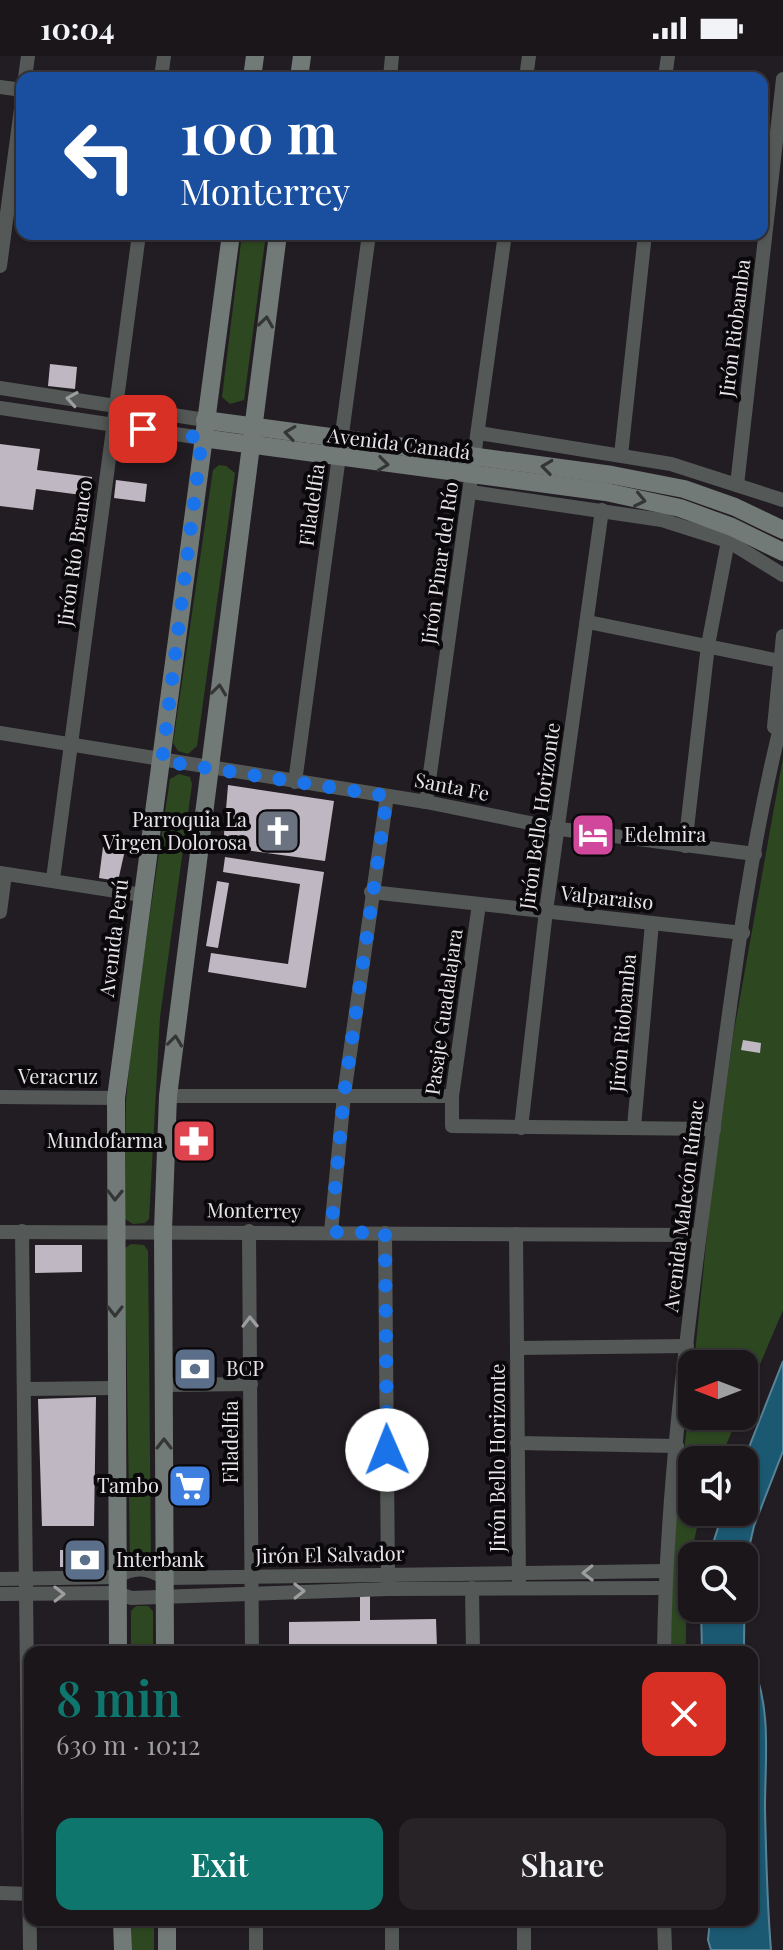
<!DOCTYPE html>
<meta charset="utf-8">
<style>
body{margin:0;font-family:"Playfair Display",serif;background:#272327;color:#f1f3f6;height:100vh;display:flex;flex-direction:column;font-size:30px;white-space:nowrap}
*{box-sizing:border-box;margin:0}
p{font-size:26px;color:#9f9fa2}
.icon{flex:none;width:44px;height:44px;fill:none;stroke:currentColor;stroke-width:2;stroke-linecap:round;stroke-linejoin:round}
.map{position:relative;flex:1;overflow:hidden}
.details{position:absolute;left:24px;top:1590px;width:734px;height:280px;display:flex;flex-direction:column;background:#1a161a;border-radius:16px;box-shadow:0 2px 6px #0004,0 0 0 2px #383539}
.details>*{flex:none}
.banner{position:absolute;left:16px;top:16px;width:752px;height:168px;border-radius:16px;box-shadow:0 2px 6px #0004,0 0 0 2px #383539;background:#1a4fa0;color:#fff;overflow:hidden}
.needle{width:52px;rotate:270deg}
.buttons{position:absolute;left:678px;top:1294px;display:grid;gap:16px}
.buttons a{display:grid;place-items:center;width:80px;height:80px;border-radius:16px;background:#1a161a;box-shadow:0 2px 6px #0004,0 0 0 2px #383539;font-size:40px}
.pin{position:absolute;display:grid;place-items:center;width:68px;height:68px;color:#fff;margin:-34px;border-radius:16px;box-shadow:0 4px 12px #0006}
.me{position:absolute;width:88px;margin:-44px;rotate:359deg;stroke-linejoin:round;filter:drop-shadow(0 0 6px #0008)}
.turn{display:flex;align-items:center;gap:28px;height:168px;padding:0 32px;font-size:36px}
.turn .icon{width:104px;height:104px;stroke-width:2.5}
.turn b{display:block;font-size:56px;line-height:68px}
.round{display:grid;place-items:center;flex:none;width:84px;height:84px;border-radius:16px;background:#272327}
.headline{display:flex;align-items:center;justify-content:space-between;height:136px;padding:0 32px}
h1{font-size:48px;font-weight:600;line-height:60px;color:#0f766e}
.cta{display:flex;gap:16px;margin-top:auto;padding:16px 32px}
.cta a{flex:1;height:92px;border-radius:16px;background:#0f766e;color:#fff;font-size:32px;font-weight:600;line-height:92px;text-align:center}
.cta a+a{background:#272327;color:#f1f3f6}
.status{display:flex;justify-content:space-between;align-items:center;height:56px;padding:0 40px;background:#1a161a;direction:ltr}
.status svg{height:22px;fill:currentColor}
.map>svg:first-child{display:block}
</style>
<div class="status"><b>10:04</b><svg viewBox="0 0 49 12"><path d="M0 12V9h3v3zM5 12V6h3v6zM10 12V3h3v9zM15 12V0h3v12zM26 1h20v11H26zM47 4h2v5h-2z"/></svg></div>
<div class="map">
<svg width="783" height="1894" viewBox="0 0 783 1894">
<rect width="100%" height="100%" fill="#221d23"/>
<g fill="#2d4821">
<polygon points="242,178 266,178 244,344 230,348 222,341"/>
<polygon points="219,409 226,410 235,417 197,690 188,698 178,695 173,687 213,414"/>
<polygon points="783,702 783,1254 744,1346 744,1308 694,1308 710,1148 733,981"/>
<polygon points="179,718 190,721 192,728 160,961 149,1163 145,1167 133,1168 125,1163 126,1045 132,979 170,723"/>
<polygon points="131,1188 144,1189 148,1195 151,1505 135,1508 130,1505 125,1192"/>
<path d="M 692,1332 L 692,1360 L 738,1360 L 720,1404 L 692,1404 L 692,1456 L 701,1456 C 688,1501 685,1549 686,1596 L 669,1596 L 671,1495 Z"/>
<polygon points="136,1550 148,1550 153,1555 153,1596 131,1596 131,1555"/>
<rect x="132" y="1864" width="22" height="30"/>
</g>
<g fill="#1b5972" stroke="#588396" stroke-width="2">
<polygon points="783,1305 783,1395 754,1470 745,1509 744,1588 747,1596 702,1596 701,1552 744,1552 744,1500 709,1500 723,1456 744,1456 744,1404"/>
<path d="M 752,1607 C 772,1654 765,1703 765,1752 C 766,1800 767,1847 771,1894 L 711,1894 L 708,1884 L 710,1864 L 752,1864 Z"/>
</g>
<g fill="#bfb8c2">
<polygon points="50,308 77,311 75,333 48,330"/>
<polygon points="0,388 40,393 37,414 92,421 89,440 36,433 33,454 0,450"/>
<polygon points="116,424 147,428 145,446 114,442"/>
<polygon points="228,729 334,745 325,805 223,791"/>
<polygon points="103,791 125,794 118,825 99,822"/>
<polygon points="225,801 324,816 306,932 208,916 211,897 288,908 300,828 223,816"/>
<polygon points="217,825 229,827 218,892 206,890"/>
<polygon points="743,984 761,987 760,997 741,994"/>
<polygon points="35,1189 82,1189 82,1216 35,1217"/>
<polygon points="96,1341 94,1470 42,1470 38,1343"/>
<polygon points="71,1490 94,1490 94,1511 60,1511 60,1494 71,1494"/>
<polygon points="360,1540 370,1540 370,1564 436,1563 437,1592 463,1592 463,1596 289,1596 289,1566 360,1565"/>
</g>
<g fill="none" stroke-linecap="round" stroke-linejoin="round">
<g stroke="#545957" stroke-width="14">
<polyline points="25,22 28,0"/>
<polyline points="161,22 164,0"/>
<polyline points="390,22 392,0"/>
<polyline points="526,22 529,0"/>
<polyline points="665,22 668,0"/>
<polyline points="0,31 22,34"/>
<polyline points="0,210 22,45"/>
<polyline points="0,332 205,364"/>
<polyline points="0,352 202,382"/>
<polyline points="479,377 671,408 783,444"/>
<polyline points="621,399 645,178"/>
<polyline points="737,429 783,23"/>
<polyline points="471,436 662,464 728,485 783,519"/>
<polyline points="588,566 780,605"/>
<polyline points="774,671 783,580"/>
<polyline points="0,677 426,746 560,773 755,798"/>
<polyline points="295,726 369,178"/>
<polyline points="426,746 505,178"/>
<polyline points="685,790 708,589 728,485"/>
<polyline points="0,817 142,839"/>
<polyline points="53,823 139,178"/>
<polyline points="371,836 743,877"/>
<polyline points="479,848 452,1040 452,1070 714,1073"/>
<polyline points="0,856 5,818"/>
<polyline points="168,1040 452,1040"/>
<polyline points="0,1041 116,1042"/>
<polyline points="634,1071 652,867"/>
<polyline points="521,1072 546,855 602,454"/>
<polyline points="22,1175 30,1894"/>
<polyline points="249,1175 252,1596"/>
<polyline points="0,1176 699,1179"/>
<polyline points="331,1176 344,1039 387,740"/>
<polyline points="385,1177 388,1524"/>
<polyline points="516,1178 519,1525"/>
<polyline points="517,1292 687,1290"/>
<polyline points="164,1329 251,1328"/>
<polyline points="25,1333 115,1332"/>
<polyline points="517,1387 677,1390"/>
<path d="M 0,1523 L 117,1521 C 135,1510 147,1512 165,1522 L 665,1515"/>
<polyline points="472,1532 473,1596"/>
<polyline points="0,1538 118,1537 131,1542 388,1533 665,1532"/>
<path d="M 664,1596 C 666,1425 690,1253 712,1084 C 731,943 748,798 783,660"/>
<polyline points="0,1837 30,1838"/>
<polyline points="256,1864 256,1894"/>
<polyline points="392,1864 392,1894"/>
<polyline points="524,1864 524,1894"/>
<polyline points="664,1864 665,1894"/>
</g>
<g stroke="#727a77" stroke-width="18">
<polyline points="252,22 255,0"/>
<polyline points="299,22 302,0"/>
<polyline points="205,364 612,419 684,433 735,451 783,474"/>
<polyline points="202,382 606,436 680,452 732,471 783,496"/>
<polyline points="118,1596 116,1042 231,178"/>
<polyline points="165,1596 163,1174 168,1040 278,178"/>
<polyline points="122,1864 123,1894"/>
<polyline points="167,1864 167,1894"/>
</g>
</g>
<defs><path id="oneway-chevron" d="M-2-3.5L2.5 0L-2 3.5" fill="none" stroke-width="1.6" stroke-linecap="round" stroke-linejoin="round" transform="scale(2)"/></defs>
<g stroke="#343636">
<use href="#oneway-chevron" transform="translate(266 266) rotate(-82)"/>
<use href="#oneway-chevron" transform="translate(290 377) rotate(-172)"/>
<use href="#oneway-chevron" transform="translate(383 408) rotate(7)"/>
<use href="#oneway-chevron" transform="translate(547 411) rotate(-173)"/>
<use href="#oneway-chevron" transform="translate(640 444) rotate(12)"/>
<use href="#oneway-chevron" transform="translate(219 634) rotate(-83)"/>
<use href="#oneway-chevron" transform="translate(175 985) rotate(-83)"/>
<use href="#oneway-chevron" transform="translate(115 1139) rotate(91)"/>
<use href="#oneway-chevron" transform="translate(115 1255) rotate(90)"/>
<use href="#oneway-chevron" transform="translate(164 1388) rotate(-90)"/>
</g>
<g stroke="#9e9ea0">
<use href="#oneway-chevron" transform="translate(72 343) rotate(-171)"/>
<use href="#oneway-chevron" transform="translate(250 1266) rotate(-91)"/>
<use href="#oneway-chevron" transform="translate(588 1517) rotate(179)"/>
<use href="#oneway-chevron" transform="translate(299 1535) rotate(-1)"/>
<use href="#oneway-chevron" transform="translate(59 1538) rotate(-1)"/>
</g>
<g fill="none" stroke-linecap="round" stroke-linejoin="round">
<polyline stroke="#1a73e8" stroke-width="14" stroke-dasharray="0 25.2" points="143,373 202,382 162,705 387,740 344,1039 331,1176 385,1177 387,1394"/>
</g>
<defs>
<g id="church-square" transform="scale(2.3)"><rect x="-9" y="-9" width="18" height="18" rx="4" fill="#6b7280" stroke="#0a080b"/><path d="M-1.2-6h2.4v3.5h3.3v2.4h-3.3V6h-2.4V-.1h-3.3v-2.4h3.3Z" fill="#fff"/></g>
<g id="hotel-square" transform="scale(2.3)"><rect x="-9" y="-9" width="18" height="18" rx="4" fill="#d1479c" stroke="#0a080b"/><path d="M-6-4.5h1.5V1H6V5H4.5V3h-9V5H-6ZM-4 0a1.8 1.8 0 1 1 3.6 0ZM.5 0V-2.5h3Q6-2.5 6 0Z" fill="#fff"/></g>
<g id="pharmacy-square" transform="scale(2.3)"><rect x="-9" y="-9" width="18" height="18" rx="4" fill="#e0444e" stroke="#0a080b"/><path d="M-2-6h4v4h4v4h-4v4h-4v-4h-4v-4h4Z" fill="#fff"/></g>
<g id="bank-square" transform="scale(2.3)"><rect x="-9" y="-9" width="18" height="18" rx="4" fill="#5c6f8a" stroke="#0a080b"/><path d="M-6-4H6V4H-6ZM0-2.3a2.3 2.3 0 1 0 0 4.6a2.3 2.3 0 1 0 0-4.6Z" fill="#fff"/></g>
<g id="supermarket-square" transform="scale(2.3)"><rect x="-9" y="-9" width="18" height="18" rx="4" fill="#3f7fe0" stroke="#0a080b"/><path d="M-6-5.5h2.5l.6 2H6L4.5 2H-2.5L-4.4-4H-6ZM-1.5 3.2a1.3 1.3 0 1 0 .1 0ZM3 3.2a1.3 1.3 0 1 0 .1 0Z" fill="#fff"/></g>
</defs>
<g fill-rule="evenodd">
<use href="#church-square" x="278" y="775"/>
<use href="#hotel-square" x="593" y="779"/>
<use href="#pharmacy-square" x="194" y="1085"/>
<use href="#bank-square" x="195" y="1313"/>
<use href="#supermarket-square" x="190" y="1430"/>
<use href="#bank-square" x="85" y="1504"/>
</g>
<g text-anchor="middle" stroke-width="8" stroke-linejoin="round" paint-order="stroke">
<g font-size="20" fill="#e8e4e9" stroke="#0a080b">
<text transform="translate(735 272) rotate(-83)" y="7">Jirón Riobamba</text>
<text transform="translate(399 388) rotate(7)" y="7">Avenida Canadá</text>
<text transform="translate(312 449) rotate(-82)" y="7">Filadelfia</text>
<text transform="translate(75 497) rotate(-82)" y="7">Jirón Río Branco</text>
<text transform="translate(440 507) rotate(-82)" y="7">Jirón Pinar del Río</text>
<text transform="translate(452 731) rotate(11)" y="7">Santa Fe</text>
<text transform="translate(540 760) rotate(-82)" y="7">Jirón Bello Horizonte</text>
<text transform="translate(607 842) rotate(6)" y="7">Valparaiso</text>
<text transform="translate(114 882) rotate(-83)" y="7">Avenida Perú</text>
<text transform="translate(444 956) rotate(-82)" y="7">Pasaje Guadalajara</text>
<text transform="translate(623 967) rotate(-85)" y="7">Jirón Riobamba</text>
<text x="58" y="1028">Veracruz</text>
<text transform="translate(684 1150) rotate(-83)" y="7">Avenida Malecón Rímac</text>
<text transform="translate(254 1155) rotate(1)" y="7">Monterrey</text>
<text transform="translate(231 1386) rotate(-90)" y="7">Filadelfia</text>
<text transform="translate(498 1402) rotate(-90)" y="7">Jirón Bello Horizonte</text>
<text transform="translate(330 1499) rotate(-1)" y="7">Jirón El Salvador</text>
</g>
<g font-size="20" fill="#e8e4e9" stroke="#0a080b" text-anchor="end">
<text x="247" y="771">Parroquia La<tspan x="247" dy="23">Virgen Dolorosa</tspan></text>
<text x="624" y="786" text-anchor="start">Edelmira</text>
<text x="163" y="1092">Mundofarma</text>
<text x="226" y="1320" text-anchor="start">BCP</text>
<text x="159" y="1437">Tambo</text>
<text x="116" y="1511" text-anchor="start">Interbank</text>
</g>
</g>
</svg>
<div class="buttons">
<a><svg class="needle" viewBox="-14 -14 28 28"><path d="M0-13l5 13h-10z" fill="#e53935"/><path d="M0 13l5-13h-10z" fill="#9f9fa2"/></svg></a>
<a><svg class="icon" aria-label="sound" viewBox="0 0 24 24"><path d="M4 9h4l5-4v14l-5-4H4zM17 9q2 3 0 6"/></svg></a>
<a><svg class="icon" aria-label="search" viewBox="0 0 24 24"><circle cx="10" cy="10" r="6"/><path d="M15 15l6 6"/></svg></a>
</div>
<div class="pin" style="left:143px;top:373px;background:#d93025"><svg class="icon" aria-label="arrive" viewBox="0 0 24 24"><path d="M6 21V4h12l-3 4 3 4H6"/></svg></div>
<svg class="me" style="left:387px;top:1394px" viewBox="-20 -20 40 40"><circle r="19" fill="#fff"/><path d="M0-13L10 11 0 6-10 11z" fill="#1a73e8"/></svg>
<div class="banner">
<div class="turn"><svg class="icon" aria-label="left" viewBox="0 0 24 24"><path d="M17 20v-9H6M10 6l-5 5 5 5"/></svg><div><b>100 m</b>Monterrey</div></div>
</div>
<section class="details">
<div class="headline"><div><h1>8 min</h1><p>630 m · 10:12</p></div><a class="round" style="background:#d93025;color:#fff"><svg class="icon" aria-label="close" viewBox="0 0 24 24"><path d="M6 6l12 12M18 6L6 18"/></svg></a></div>
<div class="cta"><a>Exit</a><a>Share</a></div>
</section>
</div>
